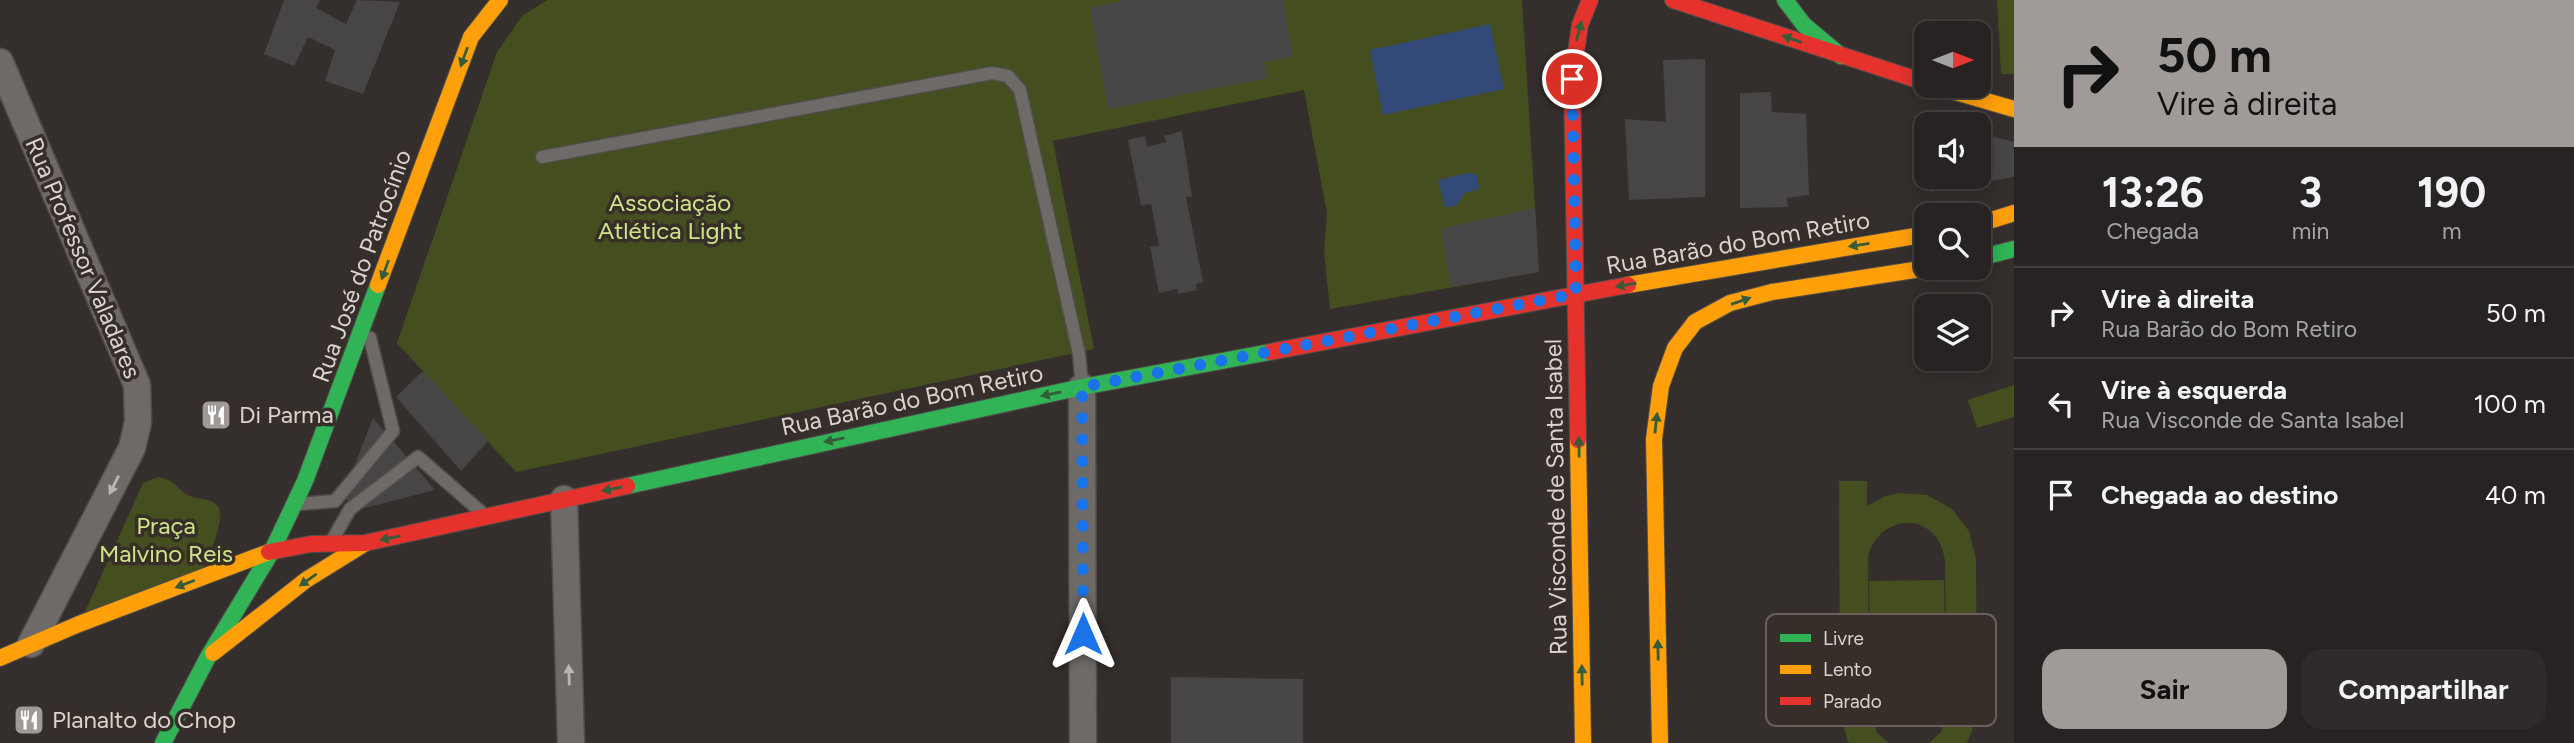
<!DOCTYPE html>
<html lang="pt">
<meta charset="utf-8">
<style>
body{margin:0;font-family:Figtree,sans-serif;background:#2f2b2a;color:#f1f3f6;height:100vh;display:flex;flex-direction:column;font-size:26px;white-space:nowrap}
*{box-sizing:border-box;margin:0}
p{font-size:23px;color:#a4a4a5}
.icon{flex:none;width:38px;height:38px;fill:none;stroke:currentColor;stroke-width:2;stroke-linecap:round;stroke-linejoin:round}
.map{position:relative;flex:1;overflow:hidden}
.side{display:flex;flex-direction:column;background:#272322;width:560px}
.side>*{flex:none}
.hud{background:#a09a98;color:#111;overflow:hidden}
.needle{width:46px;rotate:90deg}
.controls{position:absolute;left:1914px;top:21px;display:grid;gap:14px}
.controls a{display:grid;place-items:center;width:77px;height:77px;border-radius:14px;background:#272322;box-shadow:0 4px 18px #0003,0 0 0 2px #434040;font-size:35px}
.pin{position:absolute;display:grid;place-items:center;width:60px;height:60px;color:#fff;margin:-30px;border:4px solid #fff;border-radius:50%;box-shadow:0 2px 7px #0007}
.me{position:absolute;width:77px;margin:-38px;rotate:0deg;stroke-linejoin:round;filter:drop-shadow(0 0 5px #0008)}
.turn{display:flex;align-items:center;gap:24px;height:147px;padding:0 28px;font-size:32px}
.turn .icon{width:91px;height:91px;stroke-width:2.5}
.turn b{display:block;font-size:49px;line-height:60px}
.eta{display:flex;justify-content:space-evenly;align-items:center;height:119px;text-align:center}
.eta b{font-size:42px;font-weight:700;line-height:49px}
.button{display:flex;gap:14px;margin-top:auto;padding:14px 28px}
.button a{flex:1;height:80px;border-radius:21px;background:#a09a98;color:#111;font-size:28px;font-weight:700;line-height:80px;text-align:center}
.button a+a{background:#2f2b2a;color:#f1f3f6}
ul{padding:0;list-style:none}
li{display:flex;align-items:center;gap:21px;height:91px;padding:0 28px;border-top:2px solid #434040}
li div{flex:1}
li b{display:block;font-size:26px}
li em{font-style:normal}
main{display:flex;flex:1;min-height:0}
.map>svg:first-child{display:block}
</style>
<main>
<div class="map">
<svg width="2014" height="743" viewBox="0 0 2014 743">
<rect width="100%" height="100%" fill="#342f2d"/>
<g fill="#444e1e">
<polygon points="547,0 1522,0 1539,272 1330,309 1324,252 1327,213 1304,90 1053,141 1094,349 516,472 397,343 497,52 522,16"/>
<polygon points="1997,0 2014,0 2014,74 2001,74"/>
<polygon points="2014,385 2014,417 1977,428 1968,400"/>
<path d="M 158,477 C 175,480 173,485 186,494 C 194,500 209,497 217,505 C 228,517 206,560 201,574 L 84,614 L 143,483 Z"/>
<path d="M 1839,481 L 1867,481 L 1867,506 L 1885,496 L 1899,493 L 1927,495 L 1952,509 L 1969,531 L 1976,559 L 1977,707 L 1976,721 L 1967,743 L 1929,743 L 1941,732 L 1947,716 L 1945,561 C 1939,512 1883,510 1868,555 L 1869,711 L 1877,733 L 1889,743 L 1849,743 L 1847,739 L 1840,711 Z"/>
<polygon points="1944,580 1946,714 1871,715 1869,581"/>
</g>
<g fill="#334978">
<polygon points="1490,24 1504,89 1383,115 1370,50"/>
<polygon points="1468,173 1477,175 1479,189 1465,193 1456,206 1445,207 1438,180"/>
</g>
<g fill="#484546">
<polygon points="284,0 320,0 316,8 346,24 357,0 400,2 363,94 325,81 335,50 308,37 294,66 264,54"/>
<polygon points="1126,0 1283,0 1293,57 1264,62 1268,78 1108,109 1090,8"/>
<polygon points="1705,59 1705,197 1629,200 1625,119 1666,122 1663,60"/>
<polygon points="1771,92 1772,112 1806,114 1809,195 1787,198 1788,207 1740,208 1740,93"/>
<polygon points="1914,116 1941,123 1927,124 1927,171"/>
<polygon points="1182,131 1192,197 1186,197 1203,282 1196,284 1197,290 1179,294 1177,289 1159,293 1150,247 1159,246 1151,204 1141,205 1128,140 1145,136 1147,147 1166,142 1164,136"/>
<polygon points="1979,133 2014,142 2014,177 1930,192 1927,177 1979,177"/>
<polygon points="1535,208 1539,272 1451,287 1441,229"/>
<polygon points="423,371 488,441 461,471 396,397"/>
<polygon points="373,418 435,490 357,510 343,495"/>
<polygon points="1171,677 1303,679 1303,743 1171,743"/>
</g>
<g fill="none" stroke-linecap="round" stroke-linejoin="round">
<g stroke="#514d4a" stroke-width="15">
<g id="lane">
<polyline points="542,157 992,73 1008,76 1020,90 1079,354 1082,385"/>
<polyline points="299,504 335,501 393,431 370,338"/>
<polyline points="334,537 350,509 418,457 481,512"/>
</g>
</g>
<g stroke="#514d4a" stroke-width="29">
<g id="street">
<polyline points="0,62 137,385 138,422 132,448 31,644"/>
<polyline points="1082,387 1083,743"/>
<polyline points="564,499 571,743"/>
</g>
</g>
<g stroke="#514d4a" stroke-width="18">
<g id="fast">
<polyline points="1785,0 1804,25 1841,56"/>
<polyline points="1979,258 2014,249"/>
<polyline points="627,486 1082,387 1270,352"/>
<polyline points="163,743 208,657 272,551 305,481 378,285"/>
</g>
</g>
<g stroke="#514d4a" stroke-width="18">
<g id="slow">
<polyline points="1935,86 2014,109"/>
<polyline points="1979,224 2014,213"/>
<polyline points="378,285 471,37 500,0"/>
<polyline points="1628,285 1927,234"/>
<polyline points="1578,440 1583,743"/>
<polyline points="213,653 306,580 364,544"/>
<polyline points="0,658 79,624 269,552"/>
<polyline points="1660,743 1654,439 1661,386 1675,348 1695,322 1730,303 1772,292 1927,268"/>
</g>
</g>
<g stroke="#514d4a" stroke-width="18">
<g id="jam">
<polyline points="1673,0 1927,83"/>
<polyline points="1270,352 1628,285"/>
<polyline points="1578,440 1572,79 1580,25 1590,0"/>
<polyline points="269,552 311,544 365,543 627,486"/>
</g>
</g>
<use href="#lane" stroke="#6e6a68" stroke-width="12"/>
<use href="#street" stroke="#6e6a68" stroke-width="26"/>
<use href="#fast" stroke="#30b455" stroke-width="16"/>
<use href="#slow" stroke="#ff9f0a" stroke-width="16"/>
<use href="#jam" stroke="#e5322d" stroke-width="16"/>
</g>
<defs><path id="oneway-solid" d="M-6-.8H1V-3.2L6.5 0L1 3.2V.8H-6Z" transform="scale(1.75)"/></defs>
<g fill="#355d39">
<use href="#oneway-solid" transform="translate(1579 31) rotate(-75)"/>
<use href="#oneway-solid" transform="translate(1792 39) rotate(-160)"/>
<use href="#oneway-solid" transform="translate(464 57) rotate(110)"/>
<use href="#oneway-solid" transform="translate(1859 245) rotate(171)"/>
<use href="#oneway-solid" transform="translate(385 270) rotate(110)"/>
<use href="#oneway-solid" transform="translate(1626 285) rotate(170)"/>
<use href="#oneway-solid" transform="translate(1741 301) rotate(-19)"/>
<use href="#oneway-solid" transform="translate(1051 394) rotate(168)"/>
<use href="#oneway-solid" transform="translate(1656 423) rotate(-84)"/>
<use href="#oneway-solid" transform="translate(834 440) rotate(168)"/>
<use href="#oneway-solid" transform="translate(1579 447) rotate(-91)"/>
<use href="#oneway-solid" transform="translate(612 489) rotate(168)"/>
<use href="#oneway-solid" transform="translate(390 538) rotate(168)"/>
<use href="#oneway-solid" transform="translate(308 580) rotate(145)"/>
<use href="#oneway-solid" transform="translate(185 584) rotate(159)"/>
<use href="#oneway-solid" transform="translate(1658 650) rotate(-91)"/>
<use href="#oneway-solid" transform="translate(1582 675) rotate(-91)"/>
</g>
<g fill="#bab4b2">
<use href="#oneway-solid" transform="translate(114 485) rotate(117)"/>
<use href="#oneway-solid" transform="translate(569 675) rotate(-92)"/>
</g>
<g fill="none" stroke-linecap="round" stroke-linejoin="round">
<polyline stroke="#1a73e8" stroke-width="12" stroke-dasharray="0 21.6" points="1083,634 1082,387 1576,294 1572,79"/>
</g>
<defs>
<g id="restaurant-square" transform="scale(1.575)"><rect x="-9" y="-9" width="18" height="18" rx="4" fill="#a09a98" stroke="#372e2a"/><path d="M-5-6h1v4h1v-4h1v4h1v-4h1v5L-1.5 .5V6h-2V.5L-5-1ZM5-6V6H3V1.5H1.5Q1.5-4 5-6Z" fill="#fff"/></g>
</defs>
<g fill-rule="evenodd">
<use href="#restaurant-square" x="216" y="415"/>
<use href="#restaurant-square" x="29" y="720"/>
</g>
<g text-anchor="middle" stroke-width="7" stroke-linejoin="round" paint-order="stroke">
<g font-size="24" fill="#cee587" stroke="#372e2a">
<text x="670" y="211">Associação<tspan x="670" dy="28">Atlética Light</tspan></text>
<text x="166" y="534">Praça<tspan x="166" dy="28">Malvino Reis</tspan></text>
</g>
<g font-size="24" fill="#dad4d1" stroke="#372e2a">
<text transform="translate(1738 243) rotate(-10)" y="8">Rua Barão do Bom Retiro</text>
<text transform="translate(83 258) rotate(67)" y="8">Rua Professor Valadares</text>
<text transform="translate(362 266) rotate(-70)" y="8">Rua José do Patrocínio</text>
<text transform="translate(912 400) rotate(-12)" y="8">Rua Barão do Bom Retiro</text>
<text transform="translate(1556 497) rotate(-91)" y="8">Rua Visconde de Santa Isabel</text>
</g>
<g font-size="24" fill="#dad4d1" stroke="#372e2a" text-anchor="start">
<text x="239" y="423">Di Parma</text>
<text x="52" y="728">Planalto do Chop</text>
</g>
</g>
<rect x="1766" y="614" width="230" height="112" rx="10" fill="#372e2a" stroke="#68605c" stroke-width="2"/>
<rect x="1780" y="634" width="31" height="8" fill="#30b455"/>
<rect x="1780" y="665" width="31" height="9" fill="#ff9f0a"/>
<rect x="1780" y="697" width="31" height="8" fill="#e5322d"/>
<g font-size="19" fill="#dad4d1">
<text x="1823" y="645">Livre</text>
<text x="1823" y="676">Lento</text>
<text x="1823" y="708">Parado</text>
</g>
</svg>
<div class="controls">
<a><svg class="needle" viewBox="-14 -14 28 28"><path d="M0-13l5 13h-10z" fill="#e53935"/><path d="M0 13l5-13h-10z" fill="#a4a4a5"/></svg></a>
<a><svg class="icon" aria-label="sound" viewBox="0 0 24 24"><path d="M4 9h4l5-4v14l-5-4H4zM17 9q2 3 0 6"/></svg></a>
<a><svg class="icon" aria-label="search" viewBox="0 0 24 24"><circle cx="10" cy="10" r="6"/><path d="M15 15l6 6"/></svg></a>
<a><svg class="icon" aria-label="layers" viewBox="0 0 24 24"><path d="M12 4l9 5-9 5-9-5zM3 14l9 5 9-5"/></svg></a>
</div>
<div class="pin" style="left:1572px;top:79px;background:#d93025"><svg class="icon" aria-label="arrive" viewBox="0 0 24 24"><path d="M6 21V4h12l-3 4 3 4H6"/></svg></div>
<svg class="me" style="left:1083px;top:634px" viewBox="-20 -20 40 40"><path d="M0-17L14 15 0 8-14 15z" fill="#1a73e8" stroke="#fff" stroke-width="4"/></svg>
</div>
<section class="side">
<div class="hud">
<div class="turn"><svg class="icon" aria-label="right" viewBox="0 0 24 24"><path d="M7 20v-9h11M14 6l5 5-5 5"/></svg><div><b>50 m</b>Vire à direita</div></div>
</div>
<div class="eta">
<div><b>13:26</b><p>Chegada</p></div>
<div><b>3</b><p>min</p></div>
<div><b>190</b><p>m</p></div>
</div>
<ul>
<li><svg class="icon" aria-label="right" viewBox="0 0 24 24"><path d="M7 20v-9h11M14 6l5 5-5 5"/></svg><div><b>Vire à direita</b><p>Rua Barão do Bom Retiro</p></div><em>50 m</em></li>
<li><svg class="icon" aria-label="left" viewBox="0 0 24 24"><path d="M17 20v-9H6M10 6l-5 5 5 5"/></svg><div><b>Vire à esquerda</b><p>Rua Visconde de Santa Isabel</p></div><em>100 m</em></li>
<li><svg class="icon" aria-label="arrive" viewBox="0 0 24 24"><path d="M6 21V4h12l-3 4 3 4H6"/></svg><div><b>Chegada ao destino</b></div><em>40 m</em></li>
</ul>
<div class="button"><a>Sair</a><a>Compartilhar</a></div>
</section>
</main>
